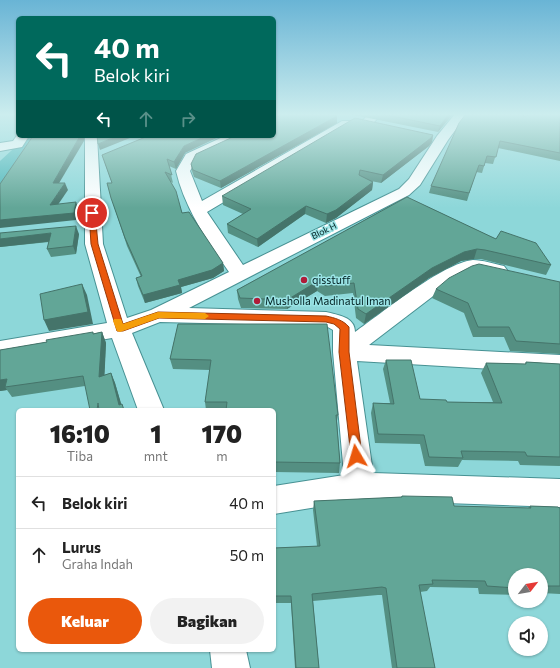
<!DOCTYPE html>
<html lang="id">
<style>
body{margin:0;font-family:Commissioner,sans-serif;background:#f2f2f2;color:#222;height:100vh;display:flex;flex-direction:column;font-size:15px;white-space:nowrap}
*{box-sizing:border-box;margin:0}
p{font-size:13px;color:#767676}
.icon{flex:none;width:22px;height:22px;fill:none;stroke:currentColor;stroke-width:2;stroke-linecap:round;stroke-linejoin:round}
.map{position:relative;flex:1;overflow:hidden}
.drawer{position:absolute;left:16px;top:408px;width:260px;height:244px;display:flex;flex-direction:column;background:#fff;border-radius:6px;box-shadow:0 1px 3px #0004}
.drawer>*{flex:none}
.top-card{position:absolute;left:16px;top:16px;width:260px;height:122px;border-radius:6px;box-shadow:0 1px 3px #0004;background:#00695c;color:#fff;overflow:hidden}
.needle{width:26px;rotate:59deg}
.controls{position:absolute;left:508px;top:568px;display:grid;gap:8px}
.controls a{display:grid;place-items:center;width:40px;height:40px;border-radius:50%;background:#fff;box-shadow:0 1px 3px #0004;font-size:20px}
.pin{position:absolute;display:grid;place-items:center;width:34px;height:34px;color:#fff;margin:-17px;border:2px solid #fff;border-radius:50%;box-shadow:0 1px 4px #0007}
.me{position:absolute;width:44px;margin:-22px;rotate:353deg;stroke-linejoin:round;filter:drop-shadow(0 0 3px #0008)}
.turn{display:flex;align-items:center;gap:14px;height:84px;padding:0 12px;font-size:18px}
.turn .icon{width:52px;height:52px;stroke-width:2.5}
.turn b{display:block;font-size:28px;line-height:34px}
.lanes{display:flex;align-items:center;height:38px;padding:0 12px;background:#0003;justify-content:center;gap:20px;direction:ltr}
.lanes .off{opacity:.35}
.eta{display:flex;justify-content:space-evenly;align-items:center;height:68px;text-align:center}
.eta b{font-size:24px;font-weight:800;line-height:28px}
.primary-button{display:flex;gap:8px;margin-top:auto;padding:8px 12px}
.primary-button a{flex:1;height:46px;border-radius:24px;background:#ea580c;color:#fff;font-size:16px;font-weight:800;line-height:46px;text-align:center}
.primary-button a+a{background:#f2f2f2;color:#222}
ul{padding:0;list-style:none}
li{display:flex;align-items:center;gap:12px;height:52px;padding:0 12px;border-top:1px solid #e0e0e0}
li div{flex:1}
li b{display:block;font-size:15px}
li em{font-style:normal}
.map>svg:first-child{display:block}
</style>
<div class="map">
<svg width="560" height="668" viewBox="0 0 560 668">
<rect width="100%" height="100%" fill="#8dd7d9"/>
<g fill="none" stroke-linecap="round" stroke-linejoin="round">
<path fill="#4ab5b8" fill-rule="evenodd" d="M 20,136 L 46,136 C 36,156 23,178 0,184 L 0,161 L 12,150 Z"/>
<g stroke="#479193" stroke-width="2">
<g id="minor">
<polygon points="274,114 287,114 278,121 274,122"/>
<polygon points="369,114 382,114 370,126 362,126 360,123"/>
<path d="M 455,114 L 467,114 L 448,140 L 420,185 L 409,195 L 189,308 L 326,312 C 338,315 355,317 355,332 C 382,313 443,263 473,260 C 482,260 495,264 504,266 L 507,270 L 504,274 L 497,276 L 475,272 L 468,274 L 445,287 L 369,345 L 560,355 L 560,373 L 357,361 L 373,473 L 560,479 L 560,507 L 360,500 L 274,514 L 274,486 L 344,475 L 333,352 L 333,330 L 326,326 L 160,322 L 132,333 L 164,410 L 138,410 L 112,338 L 0,357 L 0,341 L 107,323 L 85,244 L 85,136 L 97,136 L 103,244 L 127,318 L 151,310 L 229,272 C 207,240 185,209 176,171 L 186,154 L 225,136 L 241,136 L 240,139 L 196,160 L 190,171 L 202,201 L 342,121 L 350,121 L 352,124 L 350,127 L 207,212 L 243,265 L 399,189 L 409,179 L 437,136 Z"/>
<polygon points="18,134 18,136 29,136 22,147 0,151 0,143 13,141"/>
<polygon points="210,650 246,650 250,668 212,668"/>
</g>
</g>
<use href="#minor" fill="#fff" fill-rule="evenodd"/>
</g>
<g fill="#548f82">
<polygon points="349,114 453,114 438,132"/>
<polygon points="560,114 560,161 498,148 493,164 485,163 482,173 476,172 467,201 429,193 431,186 523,117"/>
<polygon points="337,123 221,188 194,177 192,171 191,164"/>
<polygon points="433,135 432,142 429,146 381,183 371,181 373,182 372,190 336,218 326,223 305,214 258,247 228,233 227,224 243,214 223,205 222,196"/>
<polygon points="185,153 176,169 169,166 173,183 170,181 182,213 223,263 224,271 213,278 181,287 182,293 145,303 138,286 136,278 141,277 127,246 114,206 107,183 112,183 102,155"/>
<polygon points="407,197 551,265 546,275 481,259 474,259 461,261 429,278 364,324 356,318 353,293 325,296 317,291 287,309 241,308 238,299 237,290"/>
<polygon points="0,233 79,234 76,254 51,257 47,249 49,242 0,247"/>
<polygon points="560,282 560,354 510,351 504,337 473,337 464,313 432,298 436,289"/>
<polygon points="178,324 338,415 337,421 340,463 339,473 274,472 274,410 206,410 205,402 210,370 173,369 170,359"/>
<polygon points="102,332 106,343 104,375 111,373 115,383 121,404 124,410 85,386 12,397 7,390 0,391 0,350 47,342"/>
<polygon points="386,360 420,399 447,402 493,402 481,373 486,363 525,364 526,362 560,364 560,466 520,465 518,461 462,460 458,467 425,466 420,444 375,443 371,413 373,403 390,403 383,369"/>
<polygon points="402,496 454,506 528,508 530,506 560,508 560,594 541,593 541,575 515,575 515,595 479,594 478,588 430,587 427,591 420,592 435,668 392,668 382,595 378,595 313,601 319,668 295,668 291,603 274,603 274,548 317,546 313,510 314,501 401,497"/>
</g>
<g fill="#45746a">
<polygon points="449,114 453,114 438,132 440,126"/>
<polygon points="337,116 337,123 221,188 220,181"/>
<polygon points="433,135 432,142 429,146 381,183 383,175"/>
<polygon points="80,136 84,136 84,141 55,190 53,183"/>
<polygon points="117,136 135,136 100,150 98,144"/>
<polygon points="206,136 221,136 185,153 176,169 174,162 184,146"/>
<polygon points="373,182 372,190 336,218 326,223 327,214"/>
<polygon points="65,183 68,190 53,212 50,205"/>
<polygon points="76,202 79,210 76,220 0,228 0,220"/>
<polygon points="306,206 305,214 258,247 257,239"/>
<polygon points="76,226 79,234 76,254 73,246"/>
<polygon points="51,233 54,241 0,247 0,239"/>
<polygon points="477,249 474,259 461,261 429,278 364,324 366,314 432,268 464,252"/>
<polygon points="223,263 224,271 213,278 181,287 182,293 145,303 143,295 178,280"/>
<polygon points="318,281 317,291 287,309 287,300"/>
<polygon points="82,284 87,295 93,324 49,331 44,320"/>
<polygon points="102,332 106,343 104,387 99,377"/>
<polygon points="111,373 115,383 123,410 119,405"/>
<polygon points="7,379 5,387 7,390 0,391 0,380"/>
</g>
<g fill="#62a697" stroke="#45746a">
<polygon points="281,114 328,114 337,116 220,181 193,170 191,164 196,154 235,136 274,136 274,116 279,116"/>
<polygon points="382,114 449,114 440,126"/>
<polygon points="466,114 524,114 523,117 531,114 560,114 560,153 500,141 496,157 487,156 484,166 479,165 469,193 431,186 459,123"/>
<polygon points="355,118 433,135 431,138 383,175 360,170 359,175 373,182 336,210 327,214 306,206 257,239 227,224 251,209 222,196"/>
<polygon points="33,136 80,136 53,183 65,183 50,205 76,202 74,213 0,220 0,184"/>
<polygon points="97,136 117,136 98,144"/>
<polygon points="148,136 206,136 184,146 174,162 167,159 172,175 165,172 176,191 182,213 189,212 223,263 212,270 178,280 180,285 143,295 136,278 142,276 125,238 111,198 107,183 112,183 102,155"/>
<polygon points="407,197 496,239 501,231 536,243 551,265 485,250 477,249 464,252 432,268 366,314 358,309 354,283 326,286 318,281 287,300 240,298 237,290"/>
<polygon points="76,226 73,246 47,249 51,233 0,239 0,233"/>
<polygon points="479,264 560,282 560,344 516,341 509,327 478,327 468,303 436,289 449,278 472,266"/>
<polygon points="82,284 88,312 44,320 40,294"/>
<polygon points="178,324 327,324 338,415 336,415 340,463 274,462 274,410 226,410 227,402 205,402 211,360 170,359"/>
<polygon points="93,332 93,334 102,332 99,377 111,373 119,405 122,404 124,410 99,410 98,403 97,410 90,410 83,376 5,387 7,379 0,380 0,350 47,342 46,340"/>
<polygon points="386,360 411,360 420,399 446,400 447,402 502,403 486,363 526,364 526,362 560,364 560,457 527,456 525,452 461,451 463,458 429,457 424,435 378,434 373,403 394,404"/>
<polygon points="402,496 452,497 454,506 531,508 530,506 558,507 559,508 560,508 560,586 541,586 541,575 515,575 515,588 487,586 485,581 432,580 433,584 419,585 435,668 397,668 386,588 382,587 312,594 319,668 296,668 291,596 274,596 274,548 320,546 314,501 402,497"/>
</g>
<linearGradient id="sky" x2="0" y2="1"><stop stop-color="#69b4d5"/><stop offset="0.55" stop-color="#ccedee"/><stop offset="1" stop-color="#ccedee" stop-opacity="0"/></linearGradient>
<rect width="560" height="208" fill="url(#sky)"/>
<path fill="#ea580c" stroke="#983908" d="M 92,211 L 95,213 L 98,244 L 123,324 L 158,312 L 326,316 C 335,318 343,320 349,327 L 349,352 L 362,456 L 361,460 L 356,462 L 352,460 L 351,456 L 339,352 L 340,329 L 334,324 L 326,322 L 159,318 L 123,331 L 117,331 L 91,244 L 89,213 Z"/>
<polygon fill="#f59e0b" points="158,312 205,313 209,316 205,319 159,318 120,332 117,331 113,321 114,319 121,319 123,324"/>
<g fill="#b01c38" stroke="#9ae4e6" stroke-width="1.5">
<circle cx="304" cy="280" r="4"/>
<circle cx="257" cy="301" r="4"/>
</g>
<g text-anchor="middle" stroke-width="3" stroke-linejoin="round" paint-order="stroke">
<g font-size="9" fill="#012021" stroke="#9ae4e6">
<text transform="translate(324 231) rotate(-26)" y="3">Blok H</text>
</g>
<g font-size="11" fill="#012021" stroke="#9ae4e6" text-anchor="start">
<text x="312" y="284">qisstuff</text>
<text x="265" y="305">Musholla Madinatul Iman</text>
</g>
</g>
</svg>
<div class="controls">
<a><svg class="needle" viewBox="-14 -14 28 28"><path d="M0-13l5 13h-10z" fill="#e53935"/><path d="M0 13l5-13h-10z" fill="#767676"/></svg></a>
<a><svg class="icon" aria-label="sound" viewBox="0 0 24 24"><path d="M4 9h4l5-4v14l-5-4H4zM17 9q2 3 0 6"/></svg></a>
</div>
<div class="pin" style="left:92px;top:213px;background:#d93025"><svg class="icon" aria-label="arrive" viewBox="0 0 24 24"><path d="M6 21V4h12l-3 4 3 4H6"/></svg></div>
<svg class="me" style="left:356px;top:456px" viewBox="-20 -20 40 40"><path d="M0-17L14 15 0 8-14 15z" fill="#ea580c" stroke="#fff" stroke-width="4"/></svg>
<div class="top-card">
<div class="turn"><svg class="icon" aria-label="left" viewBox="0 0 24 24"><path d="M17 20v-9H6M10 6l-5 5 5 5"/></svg><div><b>40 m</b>Belok kiri</div></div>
<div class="lanes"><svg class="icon" aria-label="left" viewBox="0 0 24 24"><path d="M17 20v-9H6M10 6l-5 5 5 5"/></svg><svg class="icon off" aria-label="ahead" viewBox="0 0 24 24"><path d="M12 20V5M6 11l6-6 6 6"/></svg><svg class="icon off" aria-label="right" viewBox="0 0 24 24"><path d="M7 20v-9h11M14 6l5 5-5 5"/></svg></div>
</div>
<section class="drawer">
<div class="eta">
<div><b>16:10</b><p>Tiba</p></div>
<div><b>1</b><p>mnt</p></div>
<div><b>170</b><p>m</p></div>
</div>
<ul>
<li><svg class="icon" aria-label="left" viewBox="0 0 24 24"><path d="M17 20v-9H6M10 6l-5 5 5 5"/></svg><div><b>Belok kiri</b></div><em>40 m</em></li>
<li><svg class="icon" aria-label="ahead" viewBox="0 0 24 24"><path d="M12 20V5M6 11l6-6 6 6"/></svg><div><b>Lurus</b><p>Graha Indah</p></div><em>50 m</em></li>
</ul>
<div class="primary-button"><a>Keluar</a><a>Bagikan</a></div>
</section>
</div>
